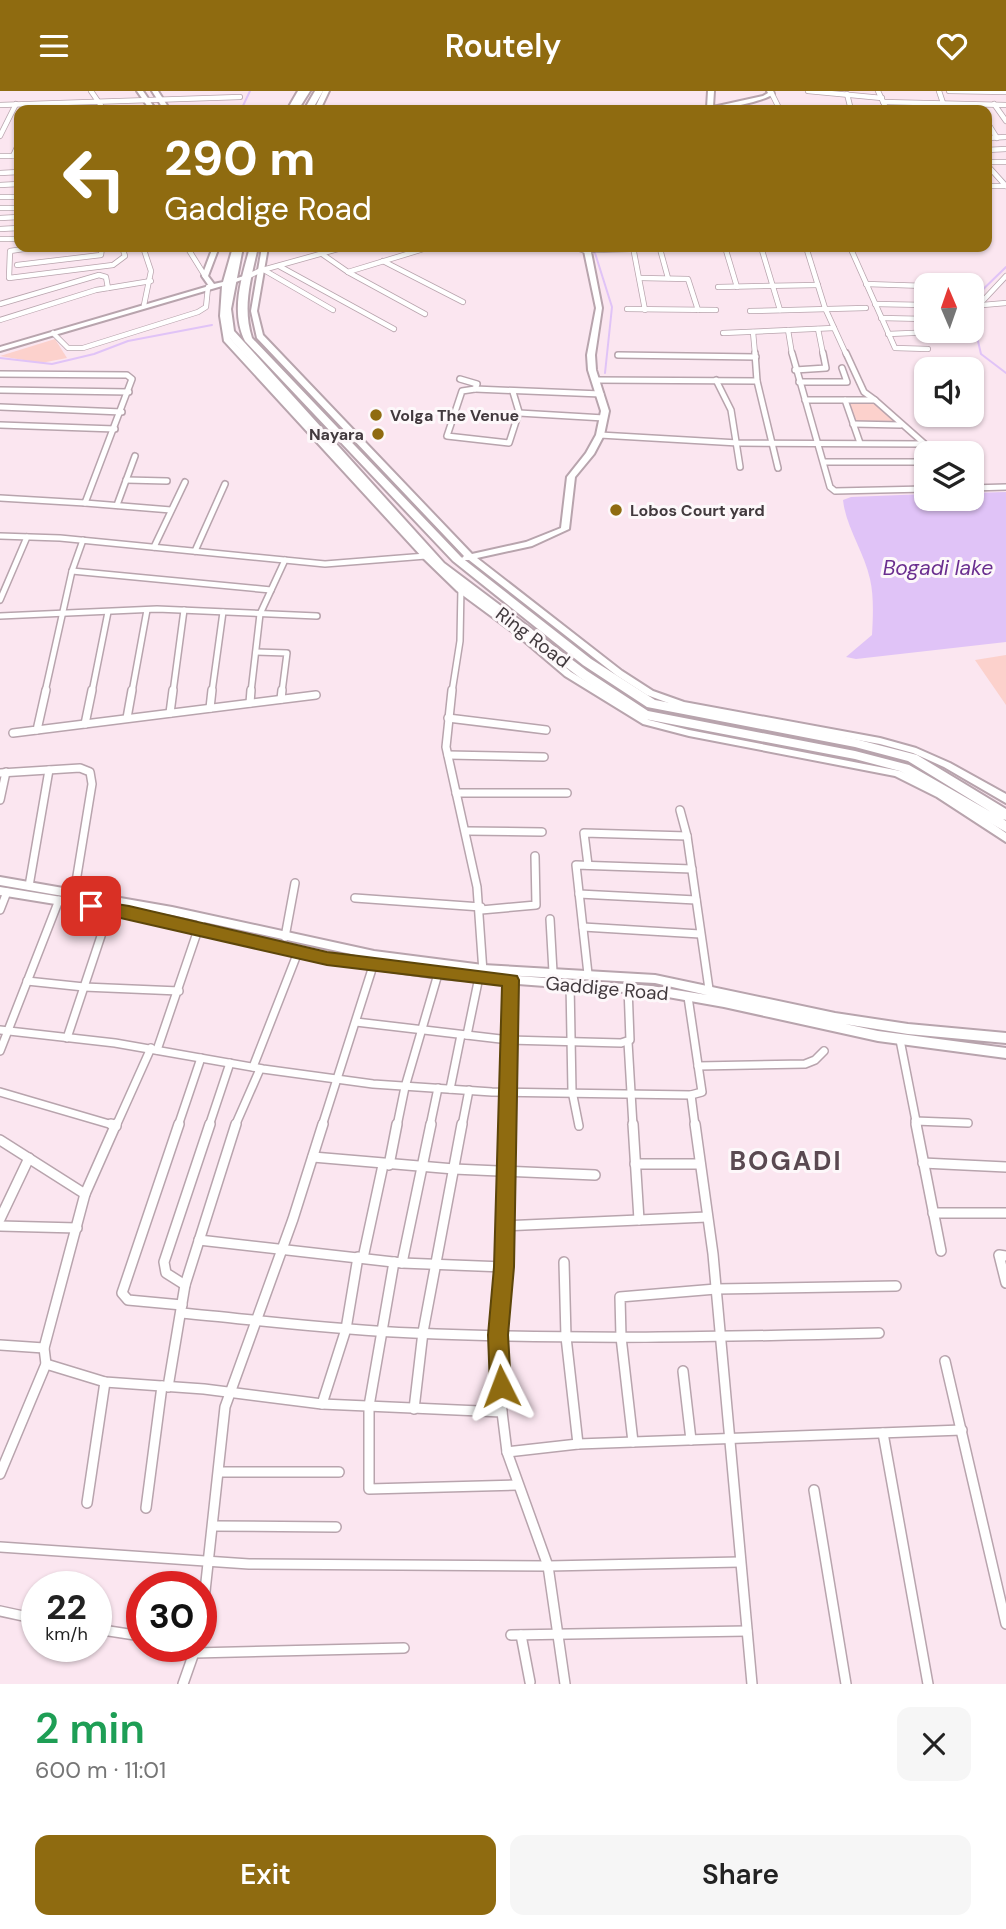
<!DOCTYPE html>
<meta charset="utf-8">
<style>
body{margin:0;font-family:"DM Sans",sans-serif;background:#f6f6f6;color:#222;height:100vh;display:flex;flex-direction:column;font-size:26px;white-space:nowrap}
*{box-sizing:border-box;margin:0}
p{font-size:23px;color:#767676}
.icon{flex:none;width:38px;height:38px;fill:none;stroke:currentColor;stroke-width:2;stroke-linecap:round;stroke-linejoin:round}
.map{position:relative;height:1593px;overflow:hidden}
.details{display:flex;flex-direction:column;background:#fff;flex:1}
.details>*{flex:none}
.top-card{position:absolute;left:14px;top:14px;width:978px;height:147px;border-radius:14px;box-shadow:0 2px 5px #0004;background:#8f6b10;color:#fff;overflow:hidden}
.needle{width:46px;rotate:358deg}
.fabs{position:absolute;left:914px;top:182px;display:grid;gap:14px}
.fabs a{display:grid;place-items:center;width:70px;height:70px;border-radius:14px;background:#fff;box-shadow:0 2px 5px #0004;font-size:35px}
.speed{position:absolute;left:21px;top:1480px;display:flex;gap:14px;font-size:35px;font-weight:700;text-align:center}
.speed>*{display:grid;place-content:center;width:91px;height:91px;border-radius:50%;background:#fff;box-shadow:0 2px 5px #0004;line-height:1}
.speed small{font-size:18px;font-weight:400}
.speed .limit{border:10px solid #d22;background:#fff;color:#111}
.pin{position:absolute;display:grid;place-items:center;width:60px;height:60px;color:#fff;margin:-30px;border-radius:14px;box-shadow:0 4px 10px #0006}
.me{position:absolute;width:77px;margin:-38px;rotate:357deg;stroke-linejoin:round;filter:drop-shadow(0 0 5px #0008)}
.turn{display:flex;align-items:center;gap:24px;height:147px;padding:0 35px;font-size:32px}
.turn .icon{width:91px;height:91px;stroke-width:2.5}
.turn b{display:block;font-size:49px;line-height:60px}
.round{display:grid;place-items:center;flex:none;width:74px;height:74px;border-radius:14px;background:#f6f6f6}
.headline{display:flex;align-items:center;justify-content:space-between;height:119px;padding:0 35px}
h1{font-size:42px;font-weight:600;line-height:52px;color:#1e9e55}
.cta{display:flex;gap:14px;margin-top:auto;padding:14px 35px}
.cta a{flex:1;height:80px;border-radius:14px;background:#8f6b10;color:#fff;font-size:28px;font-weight:600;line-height:80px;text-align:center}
.cta a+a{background:#f6f6f6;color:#222}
header{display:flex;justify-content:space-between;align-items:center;height:91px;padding:0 35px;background:#8f6b10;color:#fff;font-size:32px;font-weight:600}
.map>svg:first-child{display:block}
</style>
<header><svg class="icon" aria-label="menu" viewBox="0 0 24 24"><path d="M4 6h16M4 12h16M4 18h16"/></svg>Routely<svg class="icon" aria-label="heart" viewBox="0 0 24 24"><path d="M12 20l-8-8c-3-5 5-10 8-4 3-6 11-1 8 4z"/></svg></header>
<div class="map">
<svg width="1006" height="1593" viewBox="0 0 1006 1593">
<rect width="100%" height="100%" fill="#fbe6f0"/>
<g fill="#fcd1cc">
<polygon points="55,248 67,267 41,272 0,265"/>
<polygon points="848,310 875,310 899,332 855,332"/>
<polygon points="1006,564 1006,614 975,569"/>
</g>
<path fill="#e0c3f7" d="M 1006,401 L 1006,551 L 856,568 L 846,566 L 872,544 C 873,526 874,505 870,488 C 864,460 846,437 843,409 L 851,406 L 926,403 L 926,408 L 971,408 L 971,402 Z"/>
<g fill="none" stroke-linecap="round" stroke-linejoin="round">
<g stroke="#e0c3f7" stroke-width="2">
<polyline points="241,19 250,0"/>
<polyline points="595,162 612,216 605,282"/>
<polyline points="971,210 1006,176"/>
<polyline points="971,220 981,263 1006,282"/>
<polyline points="0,267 52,273 94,263 128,250 212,234"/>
</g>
<g stroke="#b8a4ad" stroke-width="6">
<g id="street-far3">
<polyline points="91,0 104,19"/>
<polyline points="808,0 882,7"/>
<polyline points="878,0 887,19"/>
<polyline points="939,0 943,12"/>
<polyline points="949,0 1006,1"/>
<polyline points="771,1 780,19"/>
<polyline points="847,3 851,19"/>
<polyline points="883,11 1006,14"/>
<polyline points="994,13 1006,30"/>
<polyline points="0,14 240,6"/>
<polyline points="167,19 234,17"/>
<polyline points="987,31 997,47"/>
<polyline points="0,45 16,13"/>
<polyline points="987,47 1006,46"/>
<polyline points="987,59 1006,58"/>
<polyline points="0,65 19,65"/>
<polyline points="13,65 19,52"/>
<polyline points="987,71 1006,71"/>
<polyline points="987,74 1006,95"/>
<polyline points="0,82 19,81"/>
<polyline points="0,94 19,93"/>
<polyline points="987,95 1006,95"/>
<polyline points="0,106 19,106"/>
<polyline points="0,117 19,117"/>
<polyline points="0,127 19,126"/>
<polyline points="0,138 19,137"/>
<polyline points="0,148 19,148"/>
<polyline points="37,156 10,160 9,187 113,174 125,165 122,156"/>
<polyline points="143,156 151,180 144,214"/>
<polyline points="187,156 205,185"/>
<polyline points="323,156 322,163 348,181 425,223"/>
<polyline points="572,156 587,160"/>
<polyline points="633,156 645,219"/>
<polyline points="725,156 737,196"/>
<polyline points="761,156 780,219"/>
<polyline points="806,156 825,217 846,263"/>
<polyline points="850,156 895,257 928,258"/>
<polyline points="660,158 668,187"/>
<polyline points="596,159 697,156"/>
<polyline points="383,170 463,211"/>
<polyline points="17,174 101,164 102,157 106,156"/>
<polyline points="279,175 394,238"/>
<polyline points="264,179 333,219"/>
<polyline points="348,181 430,156"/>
<polyline points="247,186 259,180 345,156"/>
<polyline points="641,187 688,188 698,219"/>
<polyline points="866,193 926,195"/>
<polyline points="718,196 818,194"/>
<polyline points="0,213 99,184 106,186 108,197"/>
<polyline points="875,213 926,214"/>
<polyline points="971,215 1006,212"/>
<polyline points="978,215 1006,185"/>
<polyline points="627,218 716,219"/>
<polyline points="750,220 866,217"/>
<polyline points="881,227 926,228"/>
<polyline points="0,229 96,199 151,190"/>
<polyline points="818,238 823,263"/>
<polyline points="788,239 792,263"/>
<polyline points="753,241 755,263"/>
<polyline points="53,242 68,257 83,257 198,221 206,216 208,196"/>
<polyline points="723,242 834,237"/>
<polyline points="888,243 959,240"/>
</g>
</g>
<g stroke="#b8a4ad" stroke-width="8">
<g id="street-far2">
<polyline points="755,262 757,290"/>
<polyline points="792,262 830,396 835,400 926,398"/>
<polyline points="846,262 864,301 875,309"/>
<polyline points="618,264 756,266"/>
<polyline points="795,279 826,277 823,262"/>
<polyline points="0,283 127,284 132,288 85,412 0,407"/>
<polyline points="460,288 477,293 475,298 601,303"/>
<polyline points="595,289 757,290 778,377"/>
<polyline points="716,289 731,319 740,376"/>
<polyline points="799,291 847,291 842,277"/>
<polyline points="475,298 462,300 447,345 509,352 519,321 513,301"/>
<polyline points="0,299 129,301"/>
<polyline points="805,309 875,309 935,362"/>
<polyline points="845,309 860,352"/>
<polyline points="0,316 122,321"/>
<polyline points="519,322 604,327"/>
<polyline points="853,333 901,334"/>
<polyline points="0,334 115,338"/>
<polyline points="600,344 738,352 924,353"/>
<polyline points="824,371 926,371"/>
<polyline points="126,389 167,390"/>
<polyline points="971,397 1006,396"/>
<polyline points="85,412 171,419"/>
<polyline points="117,414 135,365"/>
<polyline points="0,445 60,447 325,473 426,465"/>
<polyline points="154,456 185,391"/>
<polyline points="195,460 225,393"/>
<polyline points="72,480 271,499"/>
<polyline points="0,509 27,446"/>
<polyline points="0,525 157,518 317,525"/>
<polyline points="256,561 287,562 282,601"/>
<polyline points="45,601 72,480 83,449"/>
<polyline points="92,601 108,521"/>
<polyline points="132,601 147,519"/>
<polyline points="173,601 184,519"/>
<polyline points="212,601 223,521"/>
<polyline points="251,601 260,523 285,469"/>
<polyline points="452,601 460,550 461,496"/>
</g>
</g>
<g stroke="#b8a4ad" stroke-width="10">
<g id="street-far1">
<polyline points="452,599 446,656 477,796 483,881"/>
<polyline points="281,608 282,599"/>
<polyline points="250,612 251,599"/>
<polyline points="210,617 212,599"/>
<polyline points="170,622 173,599"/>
<polyline points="127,627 132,599"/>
<polyline points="448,627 546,639"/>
<polyline points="85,633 92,599"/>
<polyline points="37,639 316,604"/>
<polyline points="13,642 37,639 46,599"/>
<polyline points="448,664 544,666"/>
<polyline points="0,682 80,677 90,681 92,693 74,803"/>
<polyline points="456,702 567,702"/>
<polyline points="0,709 6,681"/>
<polyline points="680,719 687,745 709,898"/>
<polyline points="466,740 542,741"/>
<polyline points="588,774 584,742 687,745"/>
<polyline points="29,795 49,679"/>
<polyline points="579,803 696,809"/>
<polyline points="355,807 481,816"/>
<polyline points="0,819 7,801"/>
<polyline points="481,819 536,814 535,765"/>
<polyline points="550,828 553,881"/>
<polyline points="583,836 700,843"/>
<polyline points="285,846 295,792"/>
<polyline points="588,883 576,774 692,778"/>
<polyline points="27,890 84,896 179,900"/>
<polyline points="570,892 572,1000 579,1035"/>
<polyline points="688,906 702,1001 691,1004 695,1035"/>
<polyline points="356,931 509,949 621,952 630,949 628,896"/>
<polyline points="0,939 115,952 263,978 373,993 492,1001 691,1004"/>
<polyline points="467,944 479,886"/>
<polyline points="67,947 110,818"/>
<polyline points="900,949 917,1035"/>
<polyline points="628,951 633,1035"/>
<polyline points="157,959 202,827"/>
<polyline points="0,960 59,809"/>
<polyline points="698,975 805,973 815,969 824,960"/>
<polyline points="253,976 298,861"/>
<polyline points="450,998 461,944"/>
<polyline points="0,1001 116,1035"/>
<polyline points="915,1030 968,1032"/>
<polyline points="116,1035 151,957"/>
<polyline points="178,1035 201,967"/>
<polyline points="209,1035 230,972"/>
<polyline points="235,1035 260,978"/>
<polyline points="322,1035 373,875"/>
<polyline points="397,1035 405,996 438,883"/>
<polyline points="430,1035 438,997"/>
<polyline points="462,1035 469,999"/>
<polyline points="507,1035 511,889"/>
</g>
</g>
<g stroke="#b8a4ad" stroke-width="12">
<g id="street">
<polyline points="111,1033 116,1035"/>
<polyline points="179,1033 122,1202 128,1209 182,1214"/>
<polyline points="507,1033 504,1176 498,1244 502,1321 507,1361 548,1475 565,1593"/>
<polyline points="633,1033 639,1129"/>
<polyline points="695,1033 713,1163 752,1593"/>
<polyline points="916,1033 941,1160"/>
<polyline points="0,1049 85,1103"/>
<polyline points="313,1066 454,1078 595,1084"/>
<polyline points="923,1072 1006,1076"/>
<polyline points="635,1073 700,1073"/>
<polyline points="389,1074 397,1033"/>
<polyline points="933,1122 1006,1122"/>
<polyline points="0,1128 29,1067"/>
<polyline points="0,1135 77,1137"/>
<polyline points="505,1135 707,1126"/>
<polyline points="199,1149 402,1172 504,1176"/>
<polyline points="1006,1165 999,1164 1006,1192"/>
<polyline points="363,1167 383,1074"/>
<polyline points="394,1171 369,1315 369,1398 517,1394"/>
<polyline points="564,1171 566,1246 578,1353"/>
<polyline points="402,1172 431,1033"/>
<polyline points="185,1194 166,1182 164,1171 210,1033"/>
<path d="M 181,1222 C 258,1229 335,1239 413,1242 C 568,1249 724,1246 879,1242"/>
<polyline points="0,1254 44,1257"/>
<polyline points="945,1270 1006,1533"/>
<polyline points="46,1273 105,1291 204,1298 322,1313 502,1321"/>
<polyline points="683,1280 691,1349"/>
<polyline points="168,1296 185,1194 236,1033"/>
<polyline points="322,1313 346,1238 358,1166"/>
<polyline points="414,1318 423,1241 462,1033"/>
<polyline points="883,1342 928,1593"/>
<polyline points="633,1351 621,1246 620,1206 716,1198 896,1195"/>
<polyline points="507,1361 578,1353 962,1339"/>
<polyline points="219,1381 339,1381"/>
<polyline points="0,1383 46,1273 44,1257 85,1103 116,1033"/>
<polyline points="814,1399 846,1593"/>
<polyline points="87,1412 105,1291"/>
<polyline points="146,1417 162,1295"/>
<polyline points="213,1435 336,1436"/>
<polyline points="0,1456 249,1473 548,1475 740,1471"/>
<polyline points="0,1520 37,1528"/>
<polyline points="201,1537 225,1316 293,1128 323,1033"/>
<polyline points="96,1538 135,1544"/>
<polyline points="511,1544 747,1540"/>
<polyline points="521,1544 530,1591"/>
<polyline points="194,1562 404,1557"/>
<polyline points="183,1593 196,1556"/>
</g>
</g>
<g stroke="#b8a4ad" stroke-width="4">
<g id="secondary">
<polygon points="137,0 143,0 156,19 150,19"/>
<polygon points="152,0 158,0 170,19 164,19"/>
<polygon points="298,0 304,0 293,19 287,19"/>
<polygon points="323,0 329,0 320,19 314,19"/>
<path d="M 708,0 L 714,0 L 713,16 L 763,5 L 768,2 L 767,0 L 773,0 L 774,3 C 761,11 720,19 704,19 L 707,17 Z"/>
<polygon points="213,156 219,156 208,185 214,193 223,191 233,156 239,156 231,189 247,184 250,186 230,193 227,225 230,247 429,463 463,496 524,541 571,581 649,629 689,639 900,680 945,700 1006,742 1006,751 937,706 895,685 689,645 643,633 565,585 518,545 457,500 423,467 224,250 220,225 222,195 0,260 0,256 209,195 202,185"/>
<polygon points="262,156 268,156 257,220 263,244 472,463 526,451 561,437 567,386 586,362 596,344 601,320 588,279 587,264 596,217 584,160 596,156 606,156 591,161 602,217 595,264 596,279 609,320 604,344 594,363 575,386 569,438 532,455 477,467 622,580 653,600 684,611 880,647 916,657 950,672 1006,703 1006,712 944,676 913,662 880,653 682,617 647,604 616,584 469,469 463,469 462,467 464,465 257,247 251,220"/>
<path d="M 0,786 L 172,816 L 374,860 L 483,874 L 655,884 L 835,922 L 908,933 L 1006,942 L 1006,952 L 908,943 L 845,933 L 878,940 L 1006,957 L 1006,967 L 878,950 L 724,916 L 651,903 L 438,887 L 327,871 L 129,825 L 0,804 L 0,796 L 129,817 L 327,863 L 438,879 L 476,881 L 374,868 L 172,824 L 0,794 ZM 505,884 L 655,892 L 707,904 L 651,895 Z"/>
</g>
</g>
<g stroke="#b8a4ad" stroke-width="4">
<g id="highway">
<polygon points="302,0 310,0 298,19 290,19"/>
<polygon points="315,0 323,0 312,19 304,19"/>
<path d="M 235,156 L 243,156 L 231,218 L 234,240 L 444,472 L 587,580 L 648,620 L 855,660 L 909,674 L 991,721 L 908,670 L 855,656 L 647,616 L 583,574 L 453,470 L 245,250 C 230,220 242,186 250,156 L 258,156 C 251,187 242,216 252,247 L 461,466 L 591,568 L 655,609 L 855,648 L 917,664 L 1006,718 L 1006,729 L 1003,728 L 1006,730 L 1006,741 L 900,680 L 855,668 L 640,627 L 579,586 L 436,476 L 226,243 L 221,218 Z"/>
</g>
</g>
<use href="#street-far3" stroke="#fff" stroke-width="4.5"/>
<use href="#street-far2" stroke="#fff" stroke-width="5"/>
<use href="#street-far1" stroke="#fff" stroke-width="7"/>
<use href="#street" stroke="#fff" stroke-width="9"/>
<use href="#secondary" fill="#fff" fill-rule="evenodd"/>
<use href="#highway" fill="#fff" fill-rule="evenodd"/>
</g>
<polygon fill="#8f6b10" stroke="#5d460a" stroke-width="2" points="91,809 129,815 327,861 517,885 519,889 514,1176 508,1244 511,1295 508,1302 501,1305 493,1302 490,1295 488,1244 494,1176 502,895 327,874 85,819 83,815 85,810"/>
<g fill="#8f6b10" stroke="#fdf8fa" stroke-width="2.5">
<circle cx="376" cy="324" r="7"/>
<circle cx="378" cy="343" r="7"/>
<circle cx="616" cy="419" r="7"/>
</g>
<g text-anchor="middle" stroke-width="6" stroke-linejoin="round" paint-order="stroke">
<g font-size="16" font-weight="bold" fill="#423a3e" stroke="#fdf8fa" text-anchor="start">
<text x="390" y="330">Volga The Venue</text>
<text x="364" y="349" text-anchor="end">Nayara</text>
<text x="630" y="425">Lobos Court yard</text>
</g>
<g font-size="19" fill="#423a3e" stroke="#fdf8fa">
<text transform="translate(533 546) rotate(37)" y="7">Ring Road</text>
<text transform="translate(607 897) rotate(5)" y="7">Gaddige Road</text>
</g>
<g font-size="21" font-style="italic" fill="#6a2e8f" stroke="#fdf8fa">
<text x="938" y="484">Bogadi lake</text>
</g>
<g font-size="26" font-weight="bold" letter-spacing="2" fill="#5a4951" stroke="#fdf8fa">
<text x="786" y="1079">BOGADI</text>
</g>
</g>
</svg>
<div class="fabs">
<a><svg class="needle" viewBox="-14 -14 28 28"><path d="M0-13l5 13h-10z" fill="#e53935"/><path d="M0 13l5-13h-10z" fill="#767676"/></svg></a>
<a><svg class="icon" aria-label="sound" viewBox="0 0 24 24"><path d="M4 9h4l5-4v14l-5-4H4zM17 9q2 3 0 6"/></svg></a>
<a><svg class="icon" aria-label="layers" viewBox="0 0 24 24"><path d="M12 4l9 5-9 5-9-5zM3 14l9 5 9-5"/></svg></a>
</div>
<div class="speed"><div>22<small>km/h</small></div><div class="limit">30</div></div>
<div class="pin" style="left:91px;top:815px;background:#d93025"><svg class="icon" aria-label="arrive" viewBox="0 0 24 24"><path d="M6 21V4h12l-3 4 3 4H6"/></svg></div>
<svg class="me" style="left:501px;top:1295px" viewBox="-20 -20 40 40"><path d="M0-17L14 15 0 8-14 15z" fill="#8f6b10" stroke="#fff" stroke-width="4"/></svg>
<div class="top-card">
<div class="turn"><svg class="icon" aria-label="left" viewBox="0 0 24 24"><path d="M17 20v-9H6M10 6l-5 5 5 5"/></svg><div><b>290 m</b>Gaddige Road</div></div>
</div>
</div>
<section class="details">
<div class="headline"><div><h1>2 min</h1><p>600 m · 11:01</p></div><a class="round"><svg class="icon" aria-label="close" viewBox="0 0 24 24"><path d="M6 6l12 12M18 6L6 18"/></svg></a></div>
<div class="cta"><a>Exit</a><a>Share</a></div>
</section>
